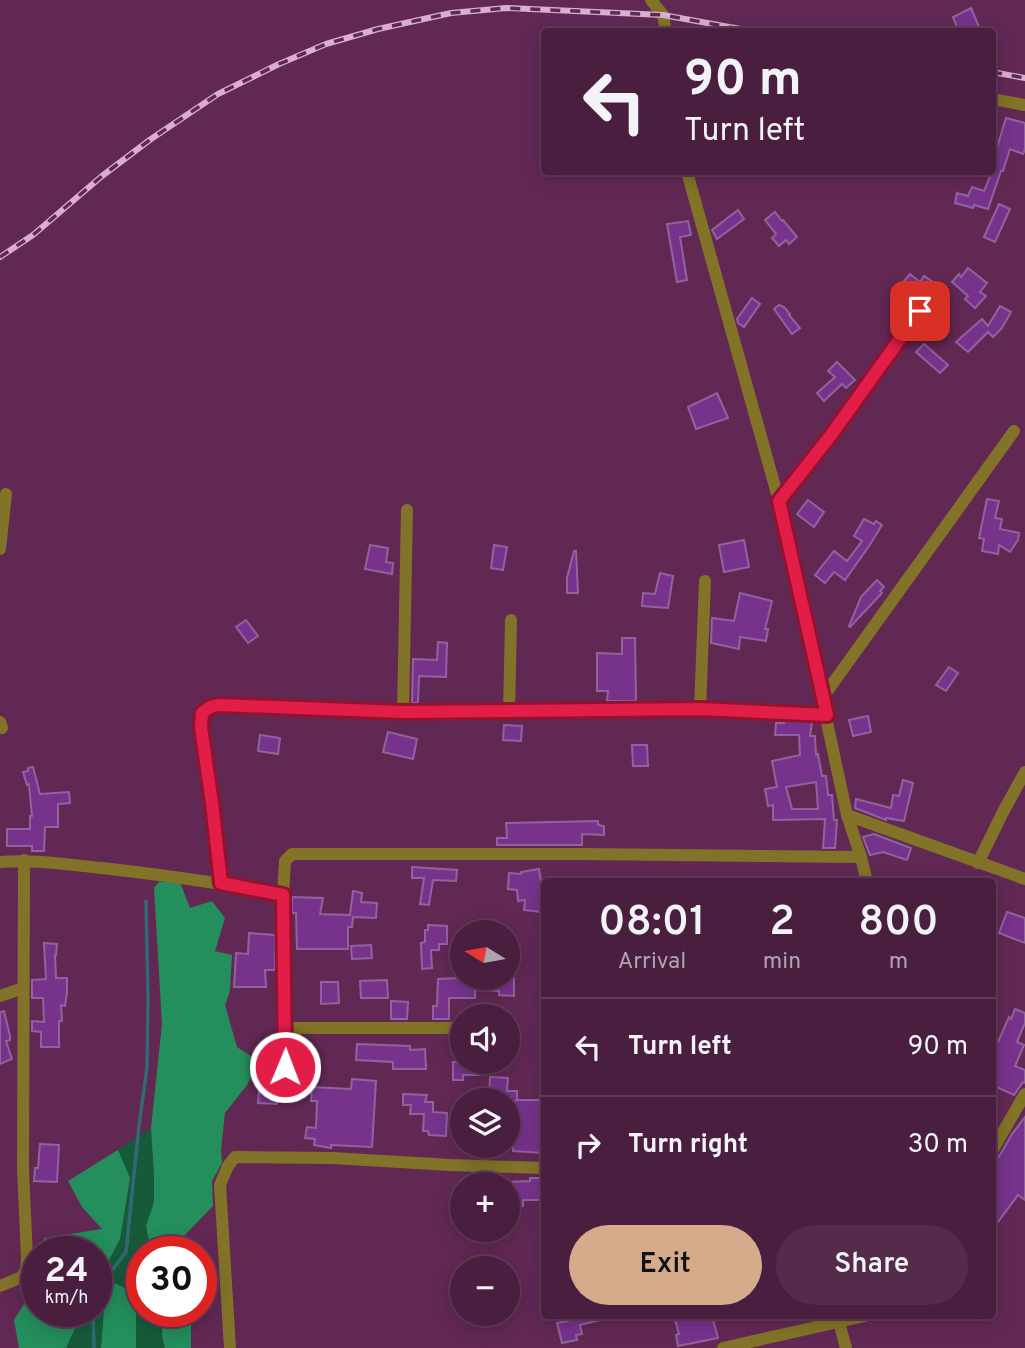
<!DOCTYPE html>
<meta charset="utf-8">
<style>
body{margin:0;font-family:Overpass,sans-serif;background:#542b4a;color:#f1f3f6;height:100vh;display:flex;flex-direction:column;font-size:26px;white-space:nowrap}
*{box-sizing:border-box;margin:0}
p{font-size:23px;color:#b2a2b0}
.icon{flex:none;width:38px;height:38px;fill:none;stroke:currentColor;stroke-width:2;stroke-linecap:round;stroke-linejoin:round}
.map{position:relative;flex:1;overflow:hidden}
.details{position:absolute;left:541px;top:878px;width:455px;height:441px;display:flex;flex-direction:column;background:#4a1e3f;border-radius:7px;box-shadow:0 4px 18px #0003,0 0 0 2px #613c59}
.details>*{flex:none}
.banner{position:absolute;left:541px;top:28px;width:455px;height:147px;border-radius:7px;box-shadow:0 4px 18px #0003,0 0 0 2px #613c59;background:#4a1e3f;color:#f1f3f6;overflow:hidden}
.needle{width:46px;rotate:281deg}
.tools{position:absolute;left:450px;top:920px;display:grid;gap:14px}
.tools a{display:grid;place-items:center;width:70px;height:70px;border-radius:50%;background:#4a1e3f;box-shadow:0 4px 18px #0003,0 0 0 2px #613c59;font-size:35px}
.speed{position:absolute;left:21px;top:1236px;display:flex;gap:14px;font-size:35px;font-weight:700;text-align:center}
.speed>*{display:grid;place-content:center;width:91px;height:91px;border-radius:50%;background:#4a1e3f;box-shadow:0 4px 18px #0003,0 0 0 2px #613c59;line-height:1}
.speed small{font-size:18px;font-weight:400}
.speed .limit{border:10px solid #d22;background:#fff;color:#111}
.pin{position:absolute;display:grid;place-items:center;width:60px;height:60px;color:#fff;margin:-30px;border-radius:14px;box-shadow:0 4px 10px #0006}
.me{position:absolute;width:77px;margin:-38px;rotate:1deg;stroke-linejoin:round;filter:drop-shadow(0 0 5px #0008)}
.turn{display:flex;align-items:center;gap:24px;height:147px;padding:0 28px;font-size:32px}
.turn .icon{width:91px;height:91px;stroke-width:2.5}
.turn b{display:block;font-size:49px;line-height:60px}
.eta{display:flex;justify-content:space-evenly;align-items:center;height:119px;text-align:center}
.eta b{font-size:42px;font-weight:600;line-height:49px}
.action{display:flex;gap:14px;margin-top:auto;padding:14px 28px}
.action a{flex:1;height:80px;border-radius:42px;background:#d6ab8b;color:#111;font-size:28px;font-weight:600;line-height:80px;text-align:center}
.action a+a{background:#542b4a;color:#f1f3f6}
ul{padding:0;list-style:none}
li{display:flex;align-items:center;gap:21px;height:98px;padding:0 28px;border-top:2px solid #613c59}
li div{flex:1}
li b{display:block;font-size:26px}
li em{font-style:normal}
.map>svg:first-child{display:block}
</style>
<div class="map">
<svg width="1025" height="1348" viewBox="0 0 1025 1348">
<rect width="100%" height="100%" fill="#622854"/>
<polygon fill="#165b39" points="151,1128 154,1176 154,1202 146,1226 151,1251 142,1251 142,1278 138,1282 142,1286 142,1311 159,1311 163,1313 162,1336 165,1348 136,1348 136,1294 104,1310 101,1348 66,1348 83,1311 96,1311 96,1285 120,1239 130,1178 118,1150"/>
<g fill="#248e5c">
<polygon points="159,882 180,882 190,908 212,901 225,918 215,951 232,955 230,991 225,1005 237,1047 260,1062 247,1085 225,1113 221,1150 222,1163 212,1181 213,1206 181,1239 180,1251 151,1251 146,1226 154,1202 154,1176 151,1128 162,1024 154,888"/>
<polygon points="118,1150 130,1178 120,1239 96,1285 96,1251 42,1251 44,1238 102,1229 82,1207 68,1181"/>
<polygon points="37,1273 37,1311 83,1311 66,1348 19,1348 14,1320 29,1296"/>
<polygon points="115,1283 136,1294 136,1348 101,1348 104,1310"/>
<polygon points="159,1311 174,1311 176,1317 191,1317 191,1348 165,1348 162,1336 163,1313"/>
</g>
<g fill="none" stroke-linecap="round" stroke-linejoin="round">
<g stroke="#336977" stroke-width="3.5">
<polyline points="96,1291 126,1252 139,1126 147,1067 148,998 146,901"/>
<polyline points="93,1311 94,1348"/>
</g>
</g>
<g fill="#77328c" stroke="#90639f" stroke-width="2" fill-rule="evenodd">
<polygon points="971,8 981,32 959,32 953,17"/>
<polygon points="1006,118 1025,123 1025,149 1023,154 1010,149 1003,171 1001,171 988,209 974,205 973,208 955,203 957,193 968,196 972,187 984,191 992,172 992,150 996,151"/>
<polygon points="999,204 1010,209 995,242 984,237"/>
<polygon points="738,210 744,219 717,239 712,230"/>
<polygon points="775,212 782,221 783,220 797,237 789,244 786,240 779,246 772,238 776,234 765,220"/>
<polygon points="688,221 691,235 680,237 687,280 677,282 667,224"/>
<polygon points="968,268 987,283 980,292 986,296 975,308 965,299 968,296 952,282 959,274 961,277"/>
<polygon points="910,274 920,282 924,276 939,286 930,299 924,294 900,320 892,313 906,297 895,292"/>
<polygon points="752,298 760,304 744,327 738,323 737,319"/>
<polygon points="779,305 784,307 790,314 789,315 800,328 792,334 774,309"/>
<polygon points="1000,306 1011,312 1002,328 993,337 988,332 968,352 956,342 982,319 988,326"/>
<polygon points="924,344 948,365 940,373 916,352"/>
<polygon points="837,362 855,380 846,388 842,384 824,401 817,393 835,377 828,371"/>
<polygon points="717,393 728,418 696,429 688,407"/>
<polygon points="987,499 999,501 995,518 1002,519 1000,529 1019,533 1018,540 1010,552 999,545 998,554 982,551 984,539 979,538"/>
<polygon points="808,500 824,512 814,527 797,514"/>
<polygon points="864,519 874,524 876,521 882,525 869,546 845,580 834,572 825,583 815,575 834,551 847,561 862,541 854,536"/>
<polygon points="744,540 749,567 724,572 719,545"/>
<polygon points="370,545 388,548 386,562 393,563 392,574 365,569"/>
<polygon points="494,545 507,547 503,570 491,568"/>
<polygon points="574,551 576,551 578,593 567,593 567,578"/>
<polygon points="660,573 673,576 668,608 642,606 643,593 655,594"/>
<polygon points="877,580 884,587 880,591 882,593 850,627 849,626 861,597"/>
<polygon points="740,593 772,601 765,629 768,629 766,641 740,637 739,649 711,643 712,618 734,621"/>
<polygon points="246,620 258,636 248,643 236,627"/>
<polygon points="622,638 635,638 636,701 607,701 608,691 597,691 597,653 622,654"/>
<polygon points="438,642 447,643 446,677 419,676 418,703 412,703 413,659 437,660"/>
<polygon points="949,667 958,673 946,691 936,685"/>
<polygon points="868,716 871,732 853,736 849,720"/>
<path d="M 784,721 L 812,722 L 810,736 L 815,736 L 816,755 L 818,754 L 822,776 L 826,776 L 828,795 L 832,795 L 834,820 L 837,820 L 835,848 L 823,848 L 825,819 L 773,820 L 773,805 L 768,806 L 765,789 L 777,787 L 772,761 L 800,755 L 799,735 L 775,735 L 776,723 L 784,723 ZM 816,782 L 818,809 L 792,809 L 786,787 Z"/>
<polygon points="504,725 522,726 521,741 503,740"/>
<polygon points="388,732 417,739 413,759 383,752"/>
<polygon points="260,735 280,738 278,754 258,751"/>
<polygon points="632,745 647,745 648,766 633,766"/>
<polygon points="33,767 40,794 69,792 70,803 58,804 58,827 45,827 44,851 32,851 32,846 7,846 7,829 30,829 30,816 32,816 29,784 27,785 23,772 28,771 28,768"/>
<polygon points="903,780 913,783 904,821 886,818 886,820 855,808 856,799 891,808 893,795 899,796"/>
<polygon points="598,821 598,825 604,826 604,835 582,834 582,845 497,845 497,838 507,838 506,823"/>
<polygon points="874,834 911,848 907,860 883,852 870,855 863,837"/>
<polygon points="412,867 457,870 456,881 433,880 429,905 420,904 424,878 412,878"/>
<polygon points="539,869 543,894 540,912 524,910 525,900 518,901 517,890 508,889 509,873 521,874 521,872"/>
<polygon points="353,891 362,893 361,902 377,903 376,918 353,917 352,927 348,927 348,949 297,949 296,913 292,913 292,897 323,898 320,914 350,915"/>
<polygon points="1007,912 1025,918 1025,943 999,933"/>
<polygon points="428,925 447,926 447,944 439,944 439,950 431,950 432,968 422,969 421,943 425,942 425,930 428,930"/>
<polygon points="249,933 275,935 275,970 265,970 266,987 234,987 236,953 248,954"/>
<polygon points="44,943 57,944 56,955 55,955 56,978 67,978 67,993 65,1006 61,1005 62,1021 59,1021 59,1047 41,1047 41,1032 32,1031 32,1021 44,1022 43,998 32,998 32,980 46,979"/>
<polygon points="371,945 372,958 352,959 351,946"/>
<polygon points="459,978 514,978 514,996 499,995 499,991 475,990 475,998 449,998 449,1019 433,1019 433,1006 437,1006 438,979"/>
<polygon points="387,980 388,998 361,998 360,981"/>
<polygon points="321,982 338,982 339,1003 321,1004"/>
<polygon points="391,1001 408,1002 407,1019 391,1019"/>
<polygon points="1015,1009 1025,1013 1025,1023 1017,1042 1024,1045 1015,1066 1025,1070 1025,1083 1023,1082 1014,1095 992,1085 992,1039 998,1042 1009,1017 1011,1019"/>
<polygon points="4,1011 10,1036 10,1040 6,1041 12,1059 0,1064 0,1012"/>
<polygon points="357,1044 410,1046 410,1050 425,1049 426,1069 393,1069 393,1062 356,1060"/>
<polygon points="453,1062 479,1062 479,1075 463,1075 463,1080 453,1080"/>
<polygon points="269,1069 277,1070 280,1074 277,1104 258,1103 260,1077 268,1078"/>
<polygon points="490,1077 508,1078 507,1091 517,1091 517,1100 541,1100 542,1139 544,1139 544,1153 513,1151 515,1101 489,1101"/>
<polygon points="352,1079 376,1081 372,1147 331,1145 331,1148 314,1145 315,1139 305,1138 307,1127 316,1128 317,1101 311,1101 312,1087 351,1089"/>
<polygon points="403,1094 427,1095 425,1102 433,1102 433,1112 447,1113 446,1136 429,1135 428,1131 423,1131 424,1114 410,1114 411,1105 403,1105"/>
<polygon points="1025,1117 1025,1200 1018,1195 992,1230 992,1162 1000,1155 1012,1134"/>
<polygon points="40,1144 59,1145 57,1182 34,1181 35,1168 38,1168"/>
<polygon points="530,1178 544,1178 544,1200 523,1200 523,1206 511,1206 511,1200 508,1200 508,1182 530,1181"/>
<polygon points="567,1316 600,1316 600,1320 580,1325 582,1334 576,1335 577,1340 562,1343 557,1323 568,1321"/>
<polygon points="674,1316 712,1316 718,1338 678,1346 676,1335 679,1334"/>
</g>
<g fill="none" stroke-linecap="round" stroke-linejoin="round">
<g stroke="#827328" stroke-width="12">
<polyline points="651,0 663,15 666,32"/>
<polyline points="992,99 1025,105"/>
<polyline points="687,172 779,501 847,815 861,857 867,882"/>
<polyline points="779,501 831,435 921,311"/>
<polyline points="0,549 6,494"/>
<polyline points="823,697 1014,431"/>
<polyline points="700,709 705,581"/>
<polyline points="509,711 511,620"/>
<polyline points="403,712 407,510"/>
<polyline points="0,722 2,728"/>
<polyline points="847,815 1025,879"/>
<path d="M 0,862 C 34,859 68,865 102,868 C 163,875 223,883 283,895"/>
<polyline points="978,863 1003,812 1025,772"/>
<polyline points="221,883 212,803 201,727 202,713 210,707 218,705 403,712 700,709 827,714"/>
<polyline points="0,996 23,988"/>
<polyline points="285,1028 462,1028"/>
<polyline points="285,1067 283,895 285,861 292,854 583,854 861,857"/>
<polyline points="992,1151 1025,1094"/>
<polyline points="0,1286 22,1277 26,1269 27,1257 23,1170 24,860"/>
<polyline points="839,1322 846,1348"/>
<polyline points="230,1348 220,1185 228,1166 235,1157 332,1158 450,1165 544,1168"/>
<polyline points="723,1348 865,1316"/>
</g>
<g stroke="#d8afcc" stroke-width="6">
<g id="rail">
<polyline points="992,72 1025,78"/>
<polyline points="0,257 33,235 102,176 151,139 218,94 279,64 326,44 378,29 451,13 506,8 663,15 757,32"/>
</g>
</g>
<use href="#rail" stroke="#622854" stroke-width="3.5" stroke-dasharray="10" stroke-linecap="butt"/>
</g>
<g fill="none" stroke-linecap="round" stroke-linejoin="round">
<g stroke="#92132f" stroke-width="18">
<polyline id="route" points="285,1067 283,895 221,883 212,803 201,727 202,713 210,707 218,705 403,712 700,709 827,715 779,501 831,435 920,311"/>
</g>
<use href="#route" stroke="#e11d48" stroke-width="12"/>
</g>
</svg>
<div class="tools">
<a><svg class="needle" viewBox="-14 -14 28 28"><path d="M0-13l5 13h-10z" fill="#e53935"/><path d="M0 13l5-13h-10z" fill="#b2a2b0"/></svg></a>
<a><svg class="icon" aria-label="sound" viewBox="0 0 24 24"><path d="M4 9h4l5-4v14l-5-4H4zM17 9q2 3 0 6"/></svg></a>
<a><svg class="icon" aria-label="layers" viewBox="0 0 24 24"><path d="M12 4l9 5-9 5-9-5zM3 14l9 5 9-5"/></svg></a>
<a>+</a>
<a>−</a>
</div>
<div class="speed"><div>24<small>km/h</small></div><div class="limit">30</div></div>
<div class="pin" style="left:920px;top:311px;background:#d93025"><svg class="icon" aria-label="arrive" viewBox="0 0 24 24"><path d="M6 21V4h12l-3 4 3 4H6"/></svg></div>
<svg class="me" style="left:285px;top:1067px" viewBox="-20 -20 40 40"><circle r="17" fill="#e11d48" stroke="#fff" stroke-width="3"/><path d="M0-11L8 9 0 5-8 9z" fill="#fff"/></svg>
<div class="banner">
<div class="turn"><svg class="icon" aria-label="left" viewBox="0 0 24 24"><path d="M17 20v-9H6M10 6l-5 5 5 5"/></svg><div><b>90 m</b>Turn left</div></div>
</div>
<section class="details">
<div class="eta">
<div><b>08:01</b><p>Arrival</p></div>
<div><b>2</b><p>min</p></div>
<div><b>800</b><p>m</p></div>
</div>
<ul>
<li><svg class="icon" aria-label="left" viewBox="0 0 24 24"><path d="M17 20v-9H6M10 6l-5 5 5 5"/></svg><div><b>Turn left</b></div><em>90 m</em></li>
<li><svg class="icon" aria-label="right" viewBox="0 0 24 24"><path d="M7 20v-9h11M14 6l5 5-5 5"/></svg><div><b>Turn right</b></div><em>30 m</em></li>
</ul>
<div class="action"><a>Exit</a><a>Share</a></div>
</section>
</div>
